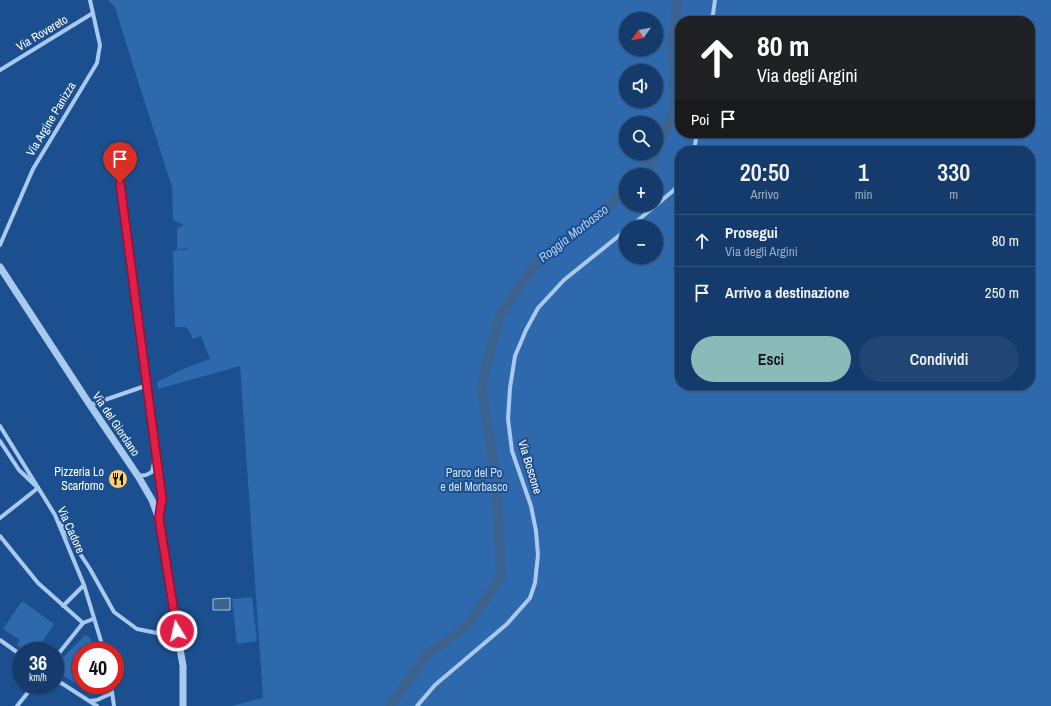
<!DOCTYPE html>
<html lang="it">
<meta charset="utf-8">
<style>
body{margin:0;font-family:"Archivo Narrow",sans-serif;background:#214673;color:#f1f3f6;height:100vh;display:flex;flex-direction:column;font-size:15px;white-space:nowrap}
*{box-sizing:border-box;margin:0}
p{font-size:13px;color:#9dadc1}
.icon{flex:none;width:22px;height:22px;fill:none;stroke:currentColor;stroke-width:2;stroke-linecap:round;stroke-linejoin:round}
.map{position:relative;flex:1;overflow:hidden}
.sheet{position:absolute;left:675px;top:146px;width:360px;height:244px;display:flex;flex-direction:column;background:#143b6b;border-radius:16px;box-shadow:0 1px 3px #0004,0 0 0 1px #33557e}
.sheet>*{flex:none}
.hud{position:absolute;left:675px;top:16px;width:360px;height:122px;border-radius:16px;box-shadow:0 1px 3px #0004,0 0 0 1px #33557e;background:#202124;color:#fff;overflow:hidden}
.needle{width:26px;rotate:237deg}
.tools{position:absolute;left:619px;top:12px;display:grid;gap:8px}
.tools a{display:grid;place-items:center;width:44px;height:44px;border-radius:50%;background:#143b6b;box-shadow:0 1px 3px #0004,0 0 0 1px #33557e;font-size:20px}
.speed{position:absolute;left:12px;top:642px;display:flex;gap:8px;font-size:20px;font-weight:700;text-align:center}
.speed>*{display:grid;place-content:center;width:52px;height:52px;border-radius:50%;background:#143b6b;box-shadow:0 1px 3px #0004,0 0 0 1px #33557e;line-height:1}
.speed small{font-size:10px;font-weight:400}
.speed .limit{border:6px solid #d22;background:#fff;color:#111}
.pin{position:absolute;display:grid;place-items:center;width:34px;height:34px;color:#fff;margin:-41px -17px;border-radius:50% 50% 50% 0;rotate:-45deg;box-shadow:0 0 4px #0007}
.pin .icon{rotate:45deg}
.me{position:absolute;width:44px;margin:-22px;rotate:351deg;stroke-linejoin:round;filter:drop-shadow(0 0 3px #0008)}
.turn{display:flex;align-items:center;gap:14px;height:84px;padding:0 16px;font-size:18px}
.turn .icon{width:52px;height:52px;stroke-width:2.5}
.turn b{display:block;font-size:28px;line-height:34px}
.then{display:flex;align-items:center;height:38px;padding:0 16px;background:#0003;gap:8px;font-size:15px}
.eta{display:flex;justify-content:space-evenly;align-items:center;height:68px;text-align:center}
.eta b{font-size:24px;font-weight:600;line-height:28px}
.cta{display:flex;gap:8px;margin-top:auto;padding:8px 16px}
.cta a{flex:1;height:46px;border-radius:24px;background:#8bbbb9;color:#111;font-size:16px;font-weight:600;line-height:46px;text-align:center}
.cta a+a{background:#214673;color:#f1f3f6}
ul{padding:0;list-style:none}
li{display:flex;align-items:center;gap:12px;height:52px;padding:0 16px;border-top:1px solid #33557e}
li div{flex:1}
li b{display:block;font-size:15px}
li em{font-style:normal}
.map>svg:first-child{display:block}
</style>
<div class="map">
<svg width="1051" height="706" viewBox="0 0 1051 706">
<rect width="100%" height="100%" fill="#1b4f8f"/>
<g fill="#2e69ad" fill-rule="evenodd">
<path d="M 108,0 L 1051,0 L 1051,706 L 231,706 L 263,698 L 240,366 L 158,389 L 157,382 L 183,369 L 210,359 L 201,336 L 193,339 L 190,332 L 186,327 L 175,327 L 173,251 L 188,249 L 186,248 L 177,250 L 177,228 L 184,225 L 173,220 L 172,187 L 136,75 L 115,7 ZM 626,19 L 656,19 L 656,49 L 626,49 ZM 680,21 L 1030,21 L 1030,133 L 680,133 ZM 626,71 L 656,71 L 656,101 L 626,101 ZM 626,123 L 656,123 L 656,153 L 626,153 ZM 680,151 L 1030,151 L 1030,385 L 680,385 ZM 626,175 L 656,175 L 656,205 L 626,205 ZM 626,227 L 656,227 L 656,257 L 626,257 Z"/>
<polygon points="252,597 257,641 237,644 232,599"/>
<polygon points="22,601 54,624 36,651 32,651 28,648 26,651 17,645 20,640 3,629"/>
<polygon points="85,635 90,638 93,651 81,651 81,685 100,685 101,690 95,695 56,671 56,665"/>
</g>
<polygon fill="#3c6290" stroke="#9cc4f0" points="230,598 230,610 213,610 213,599"/>
<g fill="none" stroke-linecap="round" stroke-linejoin="round">
<g stroke="#3c6290" stroke-width="10">
<polyline points="656,150 675,108 673,40 678,0"/>
<polyline points="640,175 649,167 655,153"/>
<polyline points="390,706 426,655 466,627 501,577 496,480 481,386 500,315 536,263 609,206 626,189"/>
</g>
<g stroke="#a9c9ee" stroke-width="4">
<polyline points="712,21 715,0"/>
<polyline points="0,70 93,13"/>
<polyline points="694,151 697,133"/>
<polyline points="120,183 156,454 162,498 159,517"/>
<polyline points="630,227 674,190 680,181"/>
<polyline points="0,245 33,169 97,63 100,45 90,0"/>
<polyline points="90,405 148,385"/>
<polyline points="0,426 55,515 84,585 104,651"/>
<polyline points="0,441 19,470 38,488 0,518"/>
<polyline points="138,476 146,475 152,472 155,458"/>
<polyline points="60,523 90,569 114,612 137,629 157,633 177,631"/>
<polyline points="0,536 38,583 83,623"/>
<polyline points="63,606 84,585"/>
<polyline points="0,640 21,655"/>
<polyline points="55,658 83,623 93,619"/>
<polyline points="55,679 97,706"/>
<polyline points="111,685 114,706"/>
<polyline points="89,701 97,700 112,693"/>
<polyline points="17,706 34,685"/>
<polyline points="417,706 435,685 507,624 530,598 535,583 538,555 536,531 531,506 512,451 508,419 510,388 515,356 526,330 538,308 564,280 626,230"/>
</g>
<polyline stroke="#a9c9ee" stroke-width="7" points="0,267 90,405 138,476 152,500 159,519 177,631 183,666 183,706"/>
</g>
<g fill="none" stroke-linecap="round" stroke-linejoin="round">
<g stroke="#92132f" stroke-width="10">
<polyline id="route" points="120,183 156,454 162,498 159,518 177,631"/>
</g>
<use href="#route" stroke="#e11d48" stroke-width="7"/>
</g>
<defs>
<g id="restaurant-disc" transform="scale(1)"><circle r="9.5" fill="#ffd166" stroke="#1b4f8f"/><path d="M-5-6h1v4h1v-4h1v4h1v-4h1v5L-1.5 .5V6h-2V.5L-5-1ZM5-6V6H3V1.5H1.5Q1.5-4 5-6Z" fill="#111"/></g>
</defs>
<g fill-rule="evenodd">
<use href="#restaurant-disc" x="118" y="479"/>
</g>
<g text-anchor="middle" stroke-width="4" stroke-linejoin="round" paint-order="stroke">
<g font-size="12" fill="#fff" stroke="#1b4f8f">
<text transform="translate(42 33) rotate(-31)" y="4">Via Rovereto</text>
<text transform="translate(51 119) rotate(-59)" y="4">Via Argine Panizza</text>
<text transform="translate(116 424) rotate(56)" y="4">Via del Giordano</text>
<text transform="translate(530 467) rotate(73)" y="4">Via Boscone</text>
<text transform="translate(71 530) rotate(66)" y="4">Via Cadore</text>
</g>
<g font-size="12" fill="#fff" stroke="#1b4f8f" text-anchor="end">
<text x="104" y="476">Pizzeria Lo<tspan x="104" dy="14">Scarforno</tspan></text>
</g>
<g font-size="12" fill="#cfe3fa" stroke="#1b4f8f">
<text x="474" y="477">Parco del Po<tspan x="474" dy="14">e del Morbasco</tspan></text>
</g>
<g font-size="13" font-style="italic" fill="#b5d3f5" stroke="#1b4f8f">
<text transform="translate(573 233) rotate(-38)" y="5">Roggia Morbasco</text>
</g>
</g>
</svg>
<div class="tools">
<a><svg class="needle" viewBox="-14 -14 28 28"><path d="M0-13l5 13h-10z" fill="#e53935"/><path d="M0 13l5-13h-10z" fill="#9dadc1"/></svg></a>
<a><svg class="icon" aria-label="sound" viewBox="0 0 24 24"><path d="M4 9h4l5-4v14l-5-4H4zM17 9q2 3 0 6"/></svg></a>
<a><svg class="icon" aria-label="search" viewBox="0 0 24 24"><circle cx="10" cy="10" r="6"/><path d="M15 15l6 6"/></svg></a>
<a>+</a>
<a>−</a>
</div>
<div class="speed"><div>36<small>km/h</small></div><div class="limit">40</div></div>
<div class="pin" style="left:120px;top:183px;background:#d93025"><svg class="icon" aria-label="arrive" viewBox="0 0 24 24"><path d="M6 21V4h12l-3 4 3 4H6"/></svg></div>
<svg class="me" style="left:177px;top:631px" viewBox="-20 -20 40 40"><circle r="17" fill="#e11d48" stroke="#fff" stroke-width="3"/><path d="M0-11L8 9 0 5-8 9z" fill="#fff"/></svg>
<div class="hud">
<div class="turn"><svg class="icon" aria-label="ahead" viewBox="0 0 24 24"><path d="M12 20V5M6 11l6-6 6 6"/></svg><div><b>80 m</b>Via degli Argini</div></div>
<div class="then">Poi<svg class="icon" aria-label="arrive" viewBox="0 0 24 24"><path d="M6 21V4h12l-3 4 3 4H6"/></svg></div>
</div>
<section class="sheet">
<div class="eta">
<div><b>20:50</b><p>Arrivo</p></div>
<div><b>1</b><p>min</p></div>
<div><b>330</b><p>m</p></div>
</div>
<ul>
<li><svg class="icon" aria-label="ahead" viewBox="0 0 24 24"><path d="M12 20V5M6 11l6-6 6 6"/></svg><div><b>Prosegui</b><p>Via degli Argini</p></div><em>80 m</em></li>
<li><svg class="icon" aria-label="arrive" viewBox="0 0 24 24"><path d="M6 21V4h12l-3 4 3 4H6"/></svg><div><b>Arrivo a destinazione</b></div><em>250 m</em></li>
</ul>
<div class="cta"><a>Esci</a><a>Condividi</a></div>
</section>
</div>
